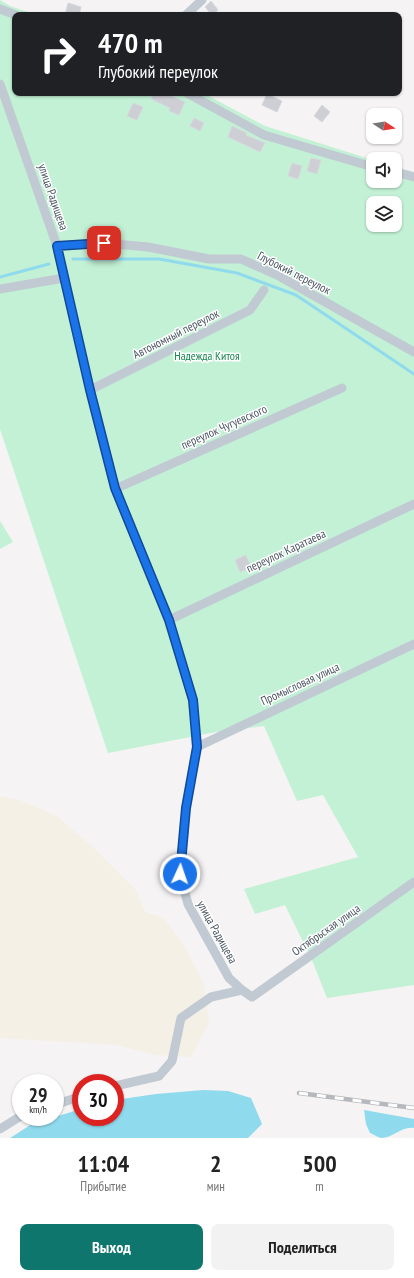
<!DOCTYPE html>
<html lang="ru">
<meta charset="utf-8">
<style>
body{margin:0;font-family:"PT Sans Narrow",sans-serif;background:#f2f2f2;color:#222;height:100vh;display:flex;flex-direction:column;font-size:15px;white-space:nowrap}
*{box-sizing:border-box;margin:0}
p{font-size:13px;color:#767676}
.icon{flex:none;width:22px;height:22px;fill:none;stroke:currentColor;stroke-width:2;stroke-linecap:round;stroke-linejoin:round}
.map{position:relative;height:1138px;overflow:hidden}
.side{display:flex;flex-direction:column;background:#fff;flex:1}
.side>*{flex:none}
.guide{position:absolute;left:12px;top:12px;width:390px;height:84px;border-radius:8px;box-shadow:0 1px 3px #0004;background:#202124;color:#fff;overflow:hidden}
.needle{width:26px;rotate:102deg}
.controls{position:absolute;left:366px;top:108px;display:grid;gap:8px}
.controls a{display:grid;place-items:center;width:36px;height:36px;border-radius:8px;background:#fff;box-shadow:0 1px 3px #0004;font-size:20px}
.speed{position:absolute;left:12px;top:1074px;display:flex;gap:8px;font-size:20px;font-weight:700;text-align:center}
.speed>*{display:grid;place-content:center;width:52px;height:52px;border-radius:50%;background:#fff;box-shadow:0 1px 3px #0004;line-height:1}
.speed small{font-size:10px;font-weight:400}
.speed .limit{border:6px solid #d22;background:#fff;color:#111}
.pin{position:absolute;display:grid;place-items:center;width:34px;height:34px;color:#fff;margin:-17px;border-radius:8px;box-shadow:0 2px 6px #0006}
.me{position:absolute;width:44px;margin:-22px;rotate:3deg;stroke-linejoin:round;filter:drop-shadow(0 0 3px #0008)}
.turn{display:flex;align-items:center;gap:14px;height:84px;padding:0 20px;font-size:18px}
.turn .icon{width:52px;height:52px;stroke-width:2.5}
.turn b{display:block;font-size:28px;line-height:34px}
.eta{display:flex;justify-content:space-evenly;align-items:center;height:68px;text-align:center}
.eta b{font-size:24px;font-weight:800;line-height:28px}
.cta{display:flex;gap:8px;margin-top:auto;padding:8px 20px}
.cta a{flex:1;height:46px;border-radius:8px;background:#0f766e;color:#fff;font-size:16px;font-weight:800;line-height:46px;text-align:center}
.cta a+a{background:#f2f2f2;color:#222}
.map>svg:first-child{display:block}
</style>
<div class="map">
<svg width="414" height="1138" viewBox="0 0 414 1138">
<rect width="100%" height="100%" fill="#f5f3f3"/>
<g fill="#c3f1d5" fill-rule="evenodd">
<path d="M 0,0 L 10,6 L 37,15 L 15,15 L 15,93 L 203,93 L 265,126 L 373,160 L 373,181 L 395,181 L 395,167 L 414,172 L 414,985 L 327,998 L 312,960 L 285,905 L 255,914 L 244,889 L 358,857 L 323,795 L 297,801 L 264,726 L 216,732 L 108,753 L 0,429 ZM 373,203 L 395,203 L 395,225 L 373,225 Z"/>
<polygon points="0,521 13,542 0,549"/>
</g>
<polygon fill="#f5f0e5" points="0,796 20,800 58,817 96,850 136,890 145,912 164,918 184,946 204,984 209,1023 191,1057 156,1055 117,1045 0,1038"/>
<g fill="#90daee">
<polygon points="203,1090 228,1091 251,1098 262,1124 248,1138 10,1138 32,1124 81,1109 81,1117 115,1117 115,1100 156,1094"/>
<path d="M 364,1110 L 414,1119 L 414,1128 C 402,1126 393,1138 381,1138 C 377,1137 373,1134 370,1133 L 366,1124 Z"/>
</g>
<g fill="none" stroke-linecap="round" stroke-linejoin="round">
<g stroke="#90daee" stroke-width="3">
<polyline points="73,259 159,259 237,273 296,295 414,374"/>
<polyline points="0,277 49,264"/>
</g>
</g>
<g fill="#cdcfd5" stroke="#d7d9de">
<polygon points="211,1 218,10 212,15 205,7"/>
<polygon points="68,3 81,7 79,15 65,15"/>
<polygon points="154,93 165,93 185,102 179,115 169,111 170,108 151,99"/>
<polygon points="267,94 282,101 277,112 262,105"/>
<polygon points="133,103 143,107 137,120 127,116"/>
<polygon points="322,105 330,112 322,122 314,116"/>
<polygon points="194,118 204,123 200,131 190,126"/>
<polygon points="232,126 247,133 246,135 265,143 260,152 228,137"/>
<polygon points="311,158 321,160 317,174 307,171"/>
<polygon points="292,163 302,166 298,179 288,176"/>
<polygon points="246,555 251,567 240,572 235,560"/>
</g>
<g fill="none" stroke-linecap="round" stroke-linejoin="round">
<g stroke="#c1cad2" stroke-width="9">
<polyline points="0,9 16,15"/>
<polyline points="186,15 202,0"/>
<polyline points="0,84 57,246 90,390 115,489 169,620 193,700 197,747 186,808 180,874 188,904 229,978 242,990 252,997 414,882"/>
<polyline points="187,93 264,135 373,167"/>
<polyline points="395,172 414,177"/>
<polyline points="57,246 104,243 148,247 209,259 241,259 279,276 414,352"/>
<polyline points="0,289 64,278"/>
<polyline points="90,390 250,310 264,290"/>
<polyline points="115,489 342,388"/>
<polyline points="169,620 414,504"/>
<polyline points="197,747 414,644"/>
<polyline points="115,1086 159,1076 172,1061 181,1018 211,997 242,990"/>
<polyline points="55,1105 81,1096"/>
<polyline points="0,1129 21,1116"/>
</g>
<g stroke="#b5b8bd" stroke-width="4.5">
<polyline id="rail" points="299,1093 414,1108"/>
</g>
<use href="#rail" stroke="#fff" stroke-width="3" stroke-dasharray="9" stroke-linecap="butt"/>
</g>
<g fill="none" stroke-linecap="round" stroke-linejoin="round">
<g stroke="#114b97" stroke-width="10">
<polyline id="route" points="104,243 57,246 90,390 115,488 169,620 193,700 197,747 186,808 180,874"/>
</g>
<use href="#route" stroke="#1a73e8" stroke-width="7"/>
</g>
<g text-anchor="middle" stroke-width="3" stroke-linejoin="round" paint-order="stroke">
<g font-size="12" fill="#4a5661" stroke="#fff">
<text transform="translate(53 197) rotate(71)" y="4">улица Радищева</text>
<text transform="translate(294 273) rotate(27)" y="4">Глубокий переулок</text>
<text transform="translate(176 334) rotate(-27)" y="4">Автономный переулок</text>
<text transform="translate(224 427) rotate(-24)" y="4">переулок Чугуевского</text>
<text transform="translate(286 551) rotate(-25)" y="4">переулок Каратаева</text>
<text transform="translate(300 684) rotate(-25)" y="4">Промысловая улица</text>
<text transform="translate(326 930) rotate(-35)" y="4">Октябрьская улица</text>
<text transform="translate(217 932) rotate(61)" y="4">улица Радищева</text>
</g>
<g font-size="12" fill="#17864f" stroke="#fff">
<text x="207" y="360">Надежда Китоя</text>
</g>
</g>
</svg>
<div class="controls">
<a><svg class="needle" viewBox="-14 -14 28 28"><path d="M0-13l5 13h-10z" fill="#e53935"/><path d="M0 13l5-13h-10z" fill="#767676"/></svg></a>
<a><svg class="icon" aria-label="sound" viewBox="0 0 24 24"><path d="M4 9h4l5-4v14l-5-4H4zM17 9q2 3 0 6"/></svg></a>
<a><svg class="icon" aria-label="layers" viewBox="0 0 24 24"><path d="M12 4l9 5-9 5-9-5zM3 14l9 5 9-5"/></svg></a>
</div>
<div class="speed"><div>29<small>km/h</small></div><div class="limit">30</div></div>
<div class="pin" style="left:104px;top:243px;background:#d93025"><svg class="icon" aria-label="arrive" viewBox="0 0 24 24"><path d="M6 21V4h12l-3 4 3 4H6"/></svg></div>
<svg class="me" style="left:180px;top:874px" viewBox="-20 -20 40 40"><circle r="17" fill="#1a73e8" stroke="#fff" stroke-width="3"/><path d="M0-11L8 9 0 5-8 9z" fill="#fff"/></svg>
<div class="guide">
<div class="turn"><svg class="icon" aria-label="right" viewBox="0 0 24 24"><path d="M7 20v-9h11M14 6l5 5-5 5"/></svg><div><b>470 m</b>Глубокий переулок</div></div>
</div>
</div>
<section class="side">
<div class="eta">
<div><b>11:04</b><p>Прибытие</p></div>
<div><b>2</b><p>мин</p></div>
<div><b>500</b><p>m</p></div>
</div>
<div class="cta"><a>Выход</a><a>Поделиться</a></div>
</section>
